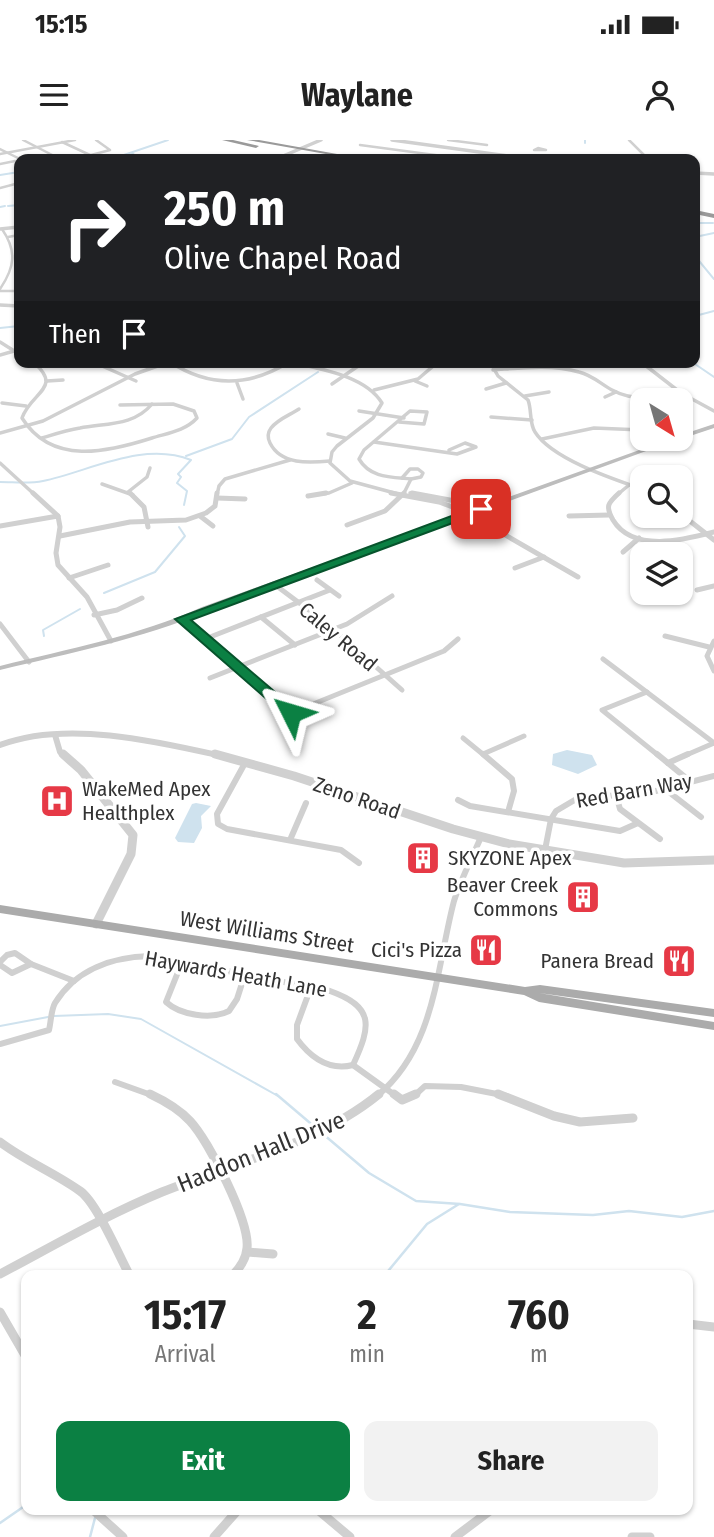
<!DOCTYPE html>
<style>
body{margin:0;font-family:"Fira Sans Condensed",sans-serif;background:#f2f2f2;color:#222;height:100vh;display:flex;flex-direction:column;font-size:26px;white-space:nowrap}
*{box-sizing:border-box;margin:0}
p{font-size:23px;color:#767676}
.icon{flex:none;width:38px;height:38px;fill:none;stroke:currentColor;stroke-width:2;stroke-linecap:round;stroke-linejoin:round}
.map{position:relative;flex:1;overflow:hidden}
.sheet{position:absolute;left:21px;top:1130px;width:672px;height:245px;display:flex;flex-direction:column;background:#fff;border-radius:14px;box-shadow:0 2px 5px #0004}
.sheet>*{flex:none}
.top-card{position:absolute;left:14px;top:14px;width:686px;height:214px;border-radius:14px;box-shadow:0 2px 5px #0004;background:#202124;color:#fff;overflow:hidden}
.needle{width:46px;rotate:143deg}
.tools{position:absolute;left:630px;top:248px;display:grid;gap:14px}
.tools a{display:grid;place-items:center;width:63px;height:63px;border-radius:14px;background:#fff;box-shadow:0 2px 5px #0004;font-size:35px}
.pin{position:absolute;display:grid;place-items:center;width:60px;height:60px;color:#fff;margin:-30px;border-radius:14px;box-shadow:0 4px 10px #0006}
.me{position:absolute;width:77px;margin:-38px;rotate:310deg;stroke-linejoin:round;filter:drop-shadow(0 0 5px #0008)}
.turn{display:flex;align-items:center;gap:24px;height:147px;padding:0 35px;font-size:32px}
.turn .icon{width:91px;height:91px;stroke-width:2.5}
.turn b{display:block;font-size:49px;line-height:60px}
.then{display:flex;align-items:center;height:66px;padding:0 35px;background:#0003;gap:14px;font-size:26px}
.eta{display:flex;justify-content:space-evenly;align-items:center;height:119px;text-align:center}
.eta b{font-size:42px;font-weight:700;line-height:49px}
.cta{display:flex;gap:14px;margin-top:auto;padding:14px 35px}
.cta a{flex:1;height:80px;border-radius:14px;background:#0b8043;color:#fff;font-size:28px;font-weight:700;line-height:80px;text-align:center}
.cta a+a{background:#f2f2f2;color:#222}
.status{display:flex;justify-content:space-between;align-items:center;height:49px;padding:0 35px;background:#fff;direction:ltr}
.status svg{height:19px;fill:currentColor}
header{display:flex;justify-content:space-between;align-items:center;height:91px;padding:0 35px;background:#fff;font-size:32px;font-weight:700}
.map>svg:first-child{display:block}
</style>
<div class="status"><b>15:15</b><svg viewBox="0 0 49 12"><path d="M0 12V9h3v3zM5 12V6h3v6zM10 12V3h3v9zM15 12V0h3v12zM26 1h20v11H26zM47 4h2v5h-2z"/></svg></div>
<header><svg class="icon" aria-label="menu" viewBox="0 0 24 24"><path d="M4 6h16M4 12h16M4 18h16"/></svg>Waylane<svg class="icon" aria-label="person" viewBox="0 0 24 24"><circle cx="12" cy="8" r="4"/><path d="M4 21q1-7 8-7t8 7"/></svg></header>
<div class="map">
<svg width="714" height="1397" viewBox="0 0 714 1397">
<rect width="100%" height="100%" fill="#fff"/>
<g fill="#cfe2ee">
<polygon points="567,610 592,615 597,625 578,634 552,625 553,614"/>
<polygon points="196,663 211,666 201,676 202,688 194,703 178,702 175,698 192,664"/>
</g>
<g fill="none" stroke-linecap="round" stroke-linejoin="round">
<g stroke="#cfe2ee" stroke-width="2">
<polyline points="585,0 585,3"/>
<polyline points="132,13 137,17"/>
<polyline points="392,17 398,19"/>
<polyline points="112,19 168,0"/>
<polyline points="0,35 19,32"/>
<polyline points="8,66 19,65"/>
<polyline points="0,67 5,66"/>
<polyline points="695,83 713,83"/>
<polyline points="695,97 714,93"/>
<polyline points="695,116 714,139"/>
<polyline points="695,176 714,171"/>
<polyline points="0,188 19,186"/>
<polyline points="692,222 714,237"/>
<polyline points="323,228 325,222"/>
<polyline points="186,316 232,299 249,277 318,232"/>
<path d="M 0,342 C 14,342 29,344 43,341 C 90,331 143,301 191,320 L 178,334 L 181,337 L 177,343 L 187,351 L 184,365"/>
<polyline points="104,453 155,432 185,396 179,387"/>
<polyline points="44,496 43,490 80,469"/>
<polyline points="54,876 108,874 141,879 278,956"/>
<polyline points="0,886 48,877"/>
</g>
<g stroke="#cfe2ee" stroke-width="2.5">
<polyline points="276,954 316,988"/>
<polyline points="323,994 369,1033 416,1061 460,1064 510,1072 593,1075 629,1071 682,1077 714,1071"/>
<polyline points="384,1136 427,1084 459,1064"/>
<polyline points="0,1383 26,1365"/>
<polyline points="90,1397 95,1378"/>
</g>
<g stroke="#d0d0d0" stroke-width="2.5">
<polyline points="23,0 60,19"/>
<polyline points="448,0 487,5"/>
<polyline points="629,0 648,19"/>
<polyline points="62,2 90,15"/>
<polyline points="360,5 465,19"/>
<polygon points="538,8 546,10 534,10"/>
<polyline points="0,9 20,19"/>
<polyline points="0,14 75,0"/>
<polyline points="76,19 110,10 96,0"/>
<polyline points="0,24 15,21"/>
<polyline points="0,48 19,43"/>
<polyline points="8,97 19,95"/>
<path d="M 0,149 C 15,127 17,111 2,89"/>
<polyline points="0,151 19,151"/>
</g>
<g stroke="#d0d0d0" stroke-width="3.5">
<polyline points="0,165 19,166"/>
<polyline points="0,202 19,214"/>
<polyline points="0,215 14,211"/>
<path d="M 33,222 C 64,248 31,252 22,278 C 52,326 108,312 152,298 C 168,293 185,291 197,278 L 194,271 L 173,264 L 120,265"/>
<polyline points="93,222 136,241"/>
<path d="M 170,222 C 210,248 249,247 289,222"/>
<path d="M 290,222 C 319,229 365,235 382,263 L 373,278 L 337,306 L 332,312 L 330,323 L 350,341 L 402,355"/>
<path d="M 490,222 L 498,236 L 528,260 C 532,270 529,283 535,292 C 552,319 613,339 642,349"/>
<polyline points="641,222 681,253 714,271"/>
<path d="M 493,230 C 521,228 551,224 579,232 C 592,235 601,244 612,250 C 634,262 658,258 681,253"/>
<polyline points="47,241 63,240"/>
<polyline points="415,241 427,246"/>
<polyline points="237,243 243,259"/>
<polyline points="332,244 364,222"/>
<polyline points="486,249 506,243"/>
<polyline points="374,250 418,239 438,222"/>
<polyline points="525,256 549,252"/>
<polyline points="605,257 616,252"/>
<polyline points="2,263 26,266"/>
<path d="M 299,269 C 290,275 278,279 271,288 C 268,292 267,297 270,303 C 281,325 309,323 330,321"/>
<polyline points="359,271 404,278"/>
<polyline points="491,277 532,280"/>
<path d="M 399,282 L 424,284 L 427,272 L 410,271 L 364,310 L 359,319 C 370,338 391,337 411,339 L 403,355"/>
<polyline points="0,293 43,281 135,234 169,222"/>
<polyline points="328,294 345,298"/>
<path d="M 42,298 C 55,294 67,290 80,288 C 106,283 134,286 152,264"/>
<polyline points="542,299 594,288 642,290"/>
<polyline points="374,302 457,314 476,307 465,303 449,310"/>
<polyline points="0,323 35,355"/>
<polyline points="402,338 410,329 418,329 423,333 421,337 411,339"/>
<polyline points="102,344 133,355"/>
<polyline points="128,352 147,337 150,328"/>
<polyline points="410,353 422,355"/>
<polyline points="217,355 219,346 225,339 290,320"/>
<polyline points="314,355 329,353 352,343"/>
<polyline points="617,355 629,345"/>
</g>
<g stroke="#d0d0d0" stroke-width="5">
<polyline points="33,353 58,376 60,387 56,413 58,425 87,457 111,501"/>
<polyline points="130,353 144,367 148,387"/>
<polyline points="391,353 439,362 469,373"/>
<polyline points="412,353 455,361 495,389 578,437"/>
<path d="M 619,353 C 608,363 605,366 613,380 C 633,413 684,400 714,392"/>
<polyline points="308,356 326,353"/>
<polyline points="217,358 245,359"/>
<polyline points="681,374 714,400"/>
<polyline points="200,376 213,386"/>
<polyline points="569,376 609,375"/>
<polyline points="347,385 385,371 404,353"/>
<polyline points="0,386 58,376"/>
<polyline points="60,396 130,382 186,380 206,373 215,366 217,353"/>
<polyline points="623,412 639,398"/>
<polyline points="515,428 544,417"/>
<polyline points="69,438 108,425"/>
<polyline points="317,440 339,456"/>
<polyline points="274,444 330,486 402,550"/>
<polyline points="697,450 714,446"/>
<polyline points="94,475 117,470 142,458"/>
<polyline points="261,477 295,505"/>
<polyline points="182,479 291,573 444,511 458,499"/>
<polyline points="0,484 29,522"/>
<polyline points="665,496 709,507"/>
<polyline points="205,499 330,450"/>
<polyline points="714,501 707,516 714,531"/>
<polyline points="603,519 714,603"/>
<polyline points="210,538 347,484 392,456"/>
<polyline points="647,552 602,570 659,616"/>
<polyline points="463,598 485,616"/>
<polyline points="483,614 524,596"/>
<polyline points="684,616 714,603"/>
</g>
<g stroke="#d0d0d0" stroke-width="6">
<polyline points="483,614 512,639 514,651 508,672"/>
<polyline points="657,614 691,642"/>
<polyline points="245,623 217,674 218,684 227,689 341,710 359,723"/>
<polyline points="668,623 688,614"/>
<polyline points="665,649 701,677"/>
<polyline points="616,655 620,669 660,699"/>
<polyline points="458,660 470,666 620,691 638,683"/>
<polyline points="290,700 306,663"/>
<polyline points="545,710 551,679 556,671 578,658 648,653 714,636"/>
<polyline points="0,822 7,815 15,813 31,824 74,841"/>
<path d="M 182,822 L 166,862 C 180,875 211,880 229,871 L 237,859 L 245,834"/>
<polyline points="0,825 12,833 31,824"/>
<path d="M 311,847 L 297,885 L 297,899 C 311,918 329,931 353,925"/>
<path d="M 0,904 L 49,890 C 51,882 51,870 55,863 C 76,829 113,817 150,816 L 330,851 C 375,867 371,886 353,925 L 396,956"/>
<polyline points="115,942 154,956"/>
<path d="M 377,956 C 436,907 436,829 454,761 C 461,739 472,718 481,697"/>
<polyline points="414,956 425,946 461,947 507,956"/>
</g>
<g stroke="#d0d0d0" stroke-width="9">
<path d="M 150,954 C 165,961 179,969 190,981 C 209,1001 250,1082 247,1108 C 246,1120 240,1128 232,1136"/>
<polyline points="394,954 402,960 416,954"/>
<polyline points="498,954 554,976 580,982 633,978"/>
<path d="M 0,1002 C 25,1021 55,1033 80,1051 C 97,1063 119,1116 130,1136"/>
<polyline points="248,1112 273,1114"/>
<path d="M 0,1134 C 53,1106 106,1075 162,1052 C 234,1023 318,1004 379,954"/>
<polyline points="0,1172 26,1217"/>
<polyline points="688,1184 714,1187"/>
<polyline points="93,1370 123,1397"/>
<polyline points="318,1370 350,1397"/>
<polyline points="214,1397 238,1370"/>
<polyline points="455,1397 491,1370"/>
<polyline points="632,1397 650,1397"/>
</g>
<g stroke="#d0d0d0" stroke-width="3.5">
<polyline points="392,0 530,19"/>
<polyline points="276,19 321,0"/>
<polyline points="695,33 714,34"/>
<polyline points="0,89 19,87"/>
</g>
<g stroke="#d0d0d0" stroke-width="6">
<polyline points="55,595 60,612 65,616"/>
<path d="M 0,605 C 65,580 156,601 222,616"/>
</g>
<g stroke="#d0d0d0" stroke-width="9">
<polyline points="63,614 81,630 133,695 131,714 96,784"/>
<polyline points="215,614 294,636 453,689 509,704 624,723 714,720"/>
</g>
<g fill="#bdbdbd" fill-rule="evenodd">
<polygon points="714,284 714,288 681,299 681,295"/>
<path d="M 670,299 L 679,299 L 208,471 C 141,499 70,513 0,530 L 0,526 C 68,509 138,496 202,467 Z"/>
</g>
<polygon fill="#ababab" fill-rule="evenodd" points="0,765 525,847 540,845 714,869 714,877 539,853 714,882 714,890 539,862 524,855 0,773"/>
<g fill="#9a9a9a" fill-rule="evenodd">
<polygon points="222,0 233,0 259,6 256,8"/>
<polygon points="247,0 259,0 365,19 354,19"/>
<polygon points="695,70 714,74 714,78 695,74"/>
</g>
</g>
<polygon fill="#0b8043" stroke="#07532c" stroke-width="2" points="481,365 485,366 485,371 191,480 296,570 296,576 286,576 175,479"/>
<defs>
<g id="hospital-square" transform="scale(1.75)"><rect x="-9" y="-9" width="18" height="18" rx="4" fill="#e63946" stroke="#fff"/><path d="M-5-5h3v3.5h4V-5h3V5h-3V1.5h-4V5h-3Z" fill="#fff"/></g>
<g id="building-square" transform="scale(1.75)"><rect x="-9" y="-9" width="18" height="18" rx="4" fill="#e63946" stroke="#fff"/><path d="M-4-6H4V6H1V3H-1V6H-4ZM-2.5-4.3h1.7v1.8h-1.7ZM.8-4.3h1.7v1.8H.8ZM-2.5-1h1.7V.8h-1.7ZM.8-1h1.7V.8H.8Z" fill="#fff"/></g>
<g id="restaurant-square" transform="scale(1.75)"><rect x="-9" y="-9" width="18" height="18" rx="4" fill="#e63946" stroke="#fff"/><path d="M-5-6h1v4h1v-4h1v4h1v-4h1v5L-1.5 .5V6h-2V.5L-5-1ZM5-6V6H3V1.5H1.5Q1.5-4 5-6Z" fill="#fff"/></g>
</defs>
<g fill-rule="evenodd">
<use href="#hospital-square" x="57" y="661"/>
<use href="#building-square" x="423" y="718"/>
<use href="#building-square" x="583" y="757"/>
<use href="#restaurant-square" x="486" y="810"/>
<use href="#restaurant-square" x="679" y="821"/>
</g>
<g text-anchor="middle" stroke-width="7" stroke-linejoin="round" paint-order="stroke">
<g font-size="21" fill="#333" stroke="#fff">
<text transform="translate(338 497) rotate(40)" y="7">Caley Road</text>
<text transform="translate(634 651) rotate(-10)" y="7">Red Barn Way</text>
<text transform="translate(357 658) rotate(19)" y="7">Zeno Road</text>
<text transform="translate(267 792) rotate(9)" y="7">West Williams Street</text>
<text transform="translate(236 834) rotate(10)" y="7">Haywards Heath Lane</text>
</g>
<g font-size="21" fill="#333" stroke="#fff" text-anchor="end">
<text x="82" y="656" text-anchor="start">WakeMed Apex<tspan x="82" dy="24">Healthplex</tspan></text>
<text x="448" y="725" text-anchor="start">SKYZONE Apex</text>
<text x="558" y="752">Beaver Creek<tspan x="558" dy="24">Commons</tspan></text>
<text x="462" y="817">Cici's Pizza</text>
<text x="654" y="828">Panera Bread</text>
</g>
<g font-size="24" fill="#333" stroke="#fff">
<text transform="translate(261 1012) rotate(-22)" y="8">Haddon Hall Drive</text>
</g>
</g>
</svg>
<div class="tools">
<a><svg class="needle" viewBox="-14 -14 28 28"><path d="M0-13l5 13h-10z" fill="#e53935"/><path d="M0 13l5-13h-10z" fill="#767676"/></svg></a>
<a><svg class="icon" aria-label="search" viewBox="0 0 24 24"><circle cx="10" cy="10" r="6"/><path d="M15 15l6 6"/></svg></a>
<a><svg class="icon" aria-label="layers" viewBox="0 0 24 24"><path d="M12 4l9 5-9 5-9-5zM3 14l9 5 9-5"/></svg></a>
</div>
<div class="pin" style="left:481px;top:369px;background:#d93025"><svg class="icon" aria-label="arrive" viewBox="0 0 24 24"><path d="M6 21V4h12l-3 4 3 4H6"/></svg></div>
<svg class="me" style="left:291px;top:573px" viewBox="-20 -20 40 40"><path d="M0-17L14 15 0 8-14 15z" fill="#0b8043" stroke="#fff" stroke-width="4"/></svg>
<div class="top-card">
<div class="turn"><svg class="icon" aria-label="right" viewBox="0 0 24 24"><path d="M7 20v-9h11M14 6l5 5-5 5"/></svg><div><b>250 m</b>Olive Chapel Road</div></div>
<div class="then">Then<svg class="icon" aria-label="arrive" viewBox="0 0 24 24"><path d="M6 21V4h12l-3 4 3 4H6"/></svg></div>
</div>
<section class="sheet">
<div class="eta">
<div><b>15:17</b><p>Arrival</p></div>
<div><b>2</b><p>min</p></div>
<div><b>760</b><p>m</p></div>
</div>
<div class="cta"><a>Exit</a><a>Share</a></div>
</section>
</div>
